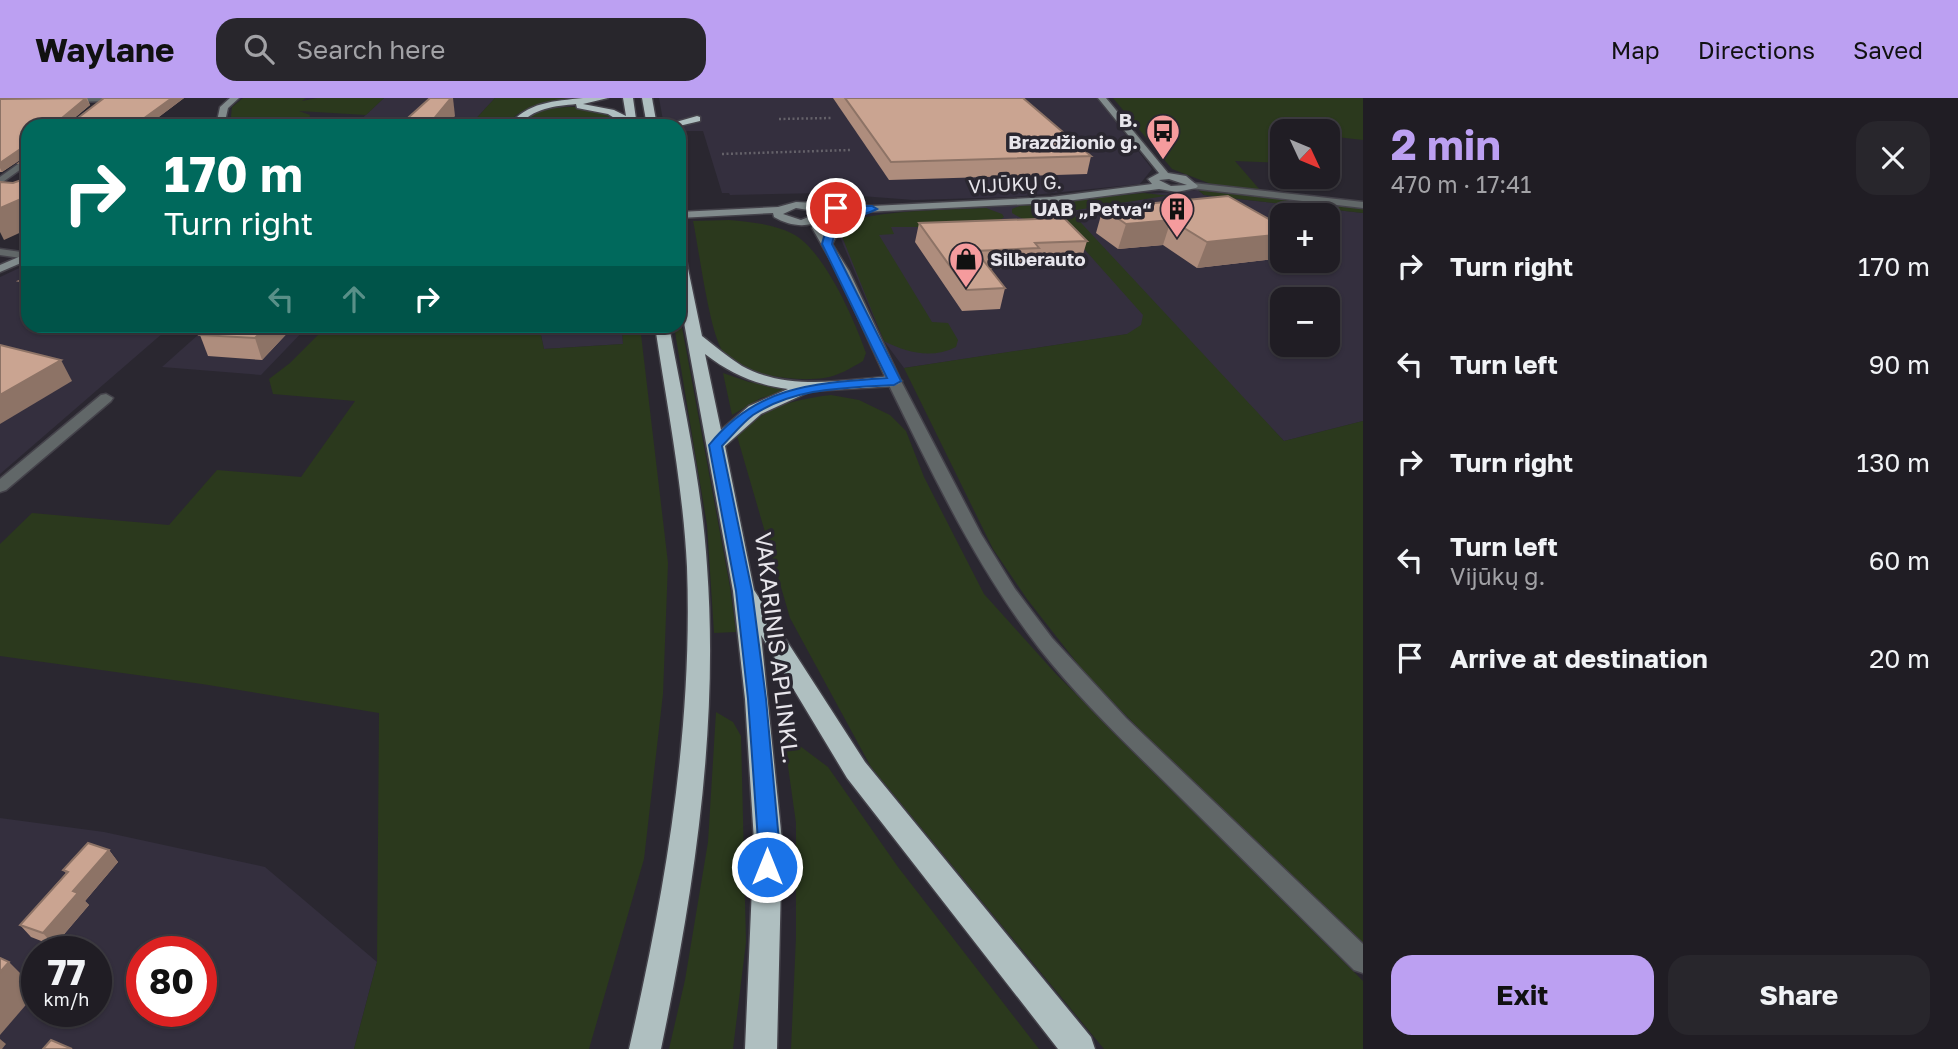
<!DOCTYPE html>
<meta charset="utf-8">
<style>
body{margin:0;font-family:"Golos Text",sans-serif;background:#28262c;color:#f1f3f6;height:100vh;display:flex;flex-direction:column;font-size:26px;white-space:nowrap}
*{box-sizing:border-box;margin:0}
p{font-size:23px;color:#a2a2a6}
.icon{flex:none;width:38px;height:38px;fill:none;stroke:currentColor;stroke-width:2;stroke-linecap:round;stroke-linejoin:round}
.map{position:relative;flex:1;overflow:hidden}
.side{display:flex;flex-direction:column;background:#201d24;width:595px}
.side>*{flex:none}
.banner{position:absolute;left:21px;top:21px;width:665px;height:214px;border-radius:21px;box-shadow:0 2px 5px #0004,0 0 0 2px #3d3b41;background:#00695c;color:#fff;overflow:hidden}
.needle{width:46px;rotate:134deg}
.tools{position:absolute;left:1270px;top:21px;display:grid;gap:14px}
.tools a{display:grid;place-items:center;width:70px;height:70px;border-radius:14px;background:#201d24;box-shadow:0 2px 5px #0004,0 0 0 2px #3d3b41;font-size:35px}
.speed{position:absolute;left:21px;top:838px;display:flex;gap:14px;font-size:35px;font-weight:700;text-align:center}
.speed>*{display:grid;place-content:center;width:91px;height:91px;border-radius:50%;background:#201d24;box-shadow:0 2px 5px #0004,0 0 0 2px #3d3b41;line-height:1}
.speed small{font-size:18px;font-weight:400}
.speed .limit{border:10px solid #d22;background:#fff;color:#111}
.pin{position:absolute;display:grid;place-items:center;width:60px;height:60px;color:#fff;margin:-30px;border:4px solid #fff;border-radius:50%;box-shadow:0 2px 7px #0007}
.me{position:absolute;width:77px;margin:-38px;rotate:0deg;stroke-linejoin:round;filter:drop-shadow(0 0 5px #0008)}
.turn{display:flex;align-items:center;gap:24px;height:147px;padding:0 28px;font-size:32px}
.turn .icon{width:91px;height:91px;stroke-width:2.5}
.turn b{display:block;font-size:49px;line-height:60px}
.lanes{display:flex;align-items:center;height:66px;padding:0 28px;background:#0003;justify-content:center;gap:35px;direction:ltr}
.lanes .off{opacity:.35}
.round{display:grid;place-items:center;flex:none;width:74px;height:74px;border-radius:21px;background:#28262c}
.head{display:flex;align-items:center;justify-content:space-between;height:119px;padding:0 28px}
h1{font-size:42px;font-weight:700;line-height:52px;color:#bca0f2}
.cta{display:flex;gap:14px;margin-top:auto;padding:14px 28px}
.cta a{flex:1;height:80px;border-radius:21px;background:#bca0f2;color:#111;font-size:28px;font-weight:700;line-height:80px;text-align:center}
.cta a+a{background:#28262c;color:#f1f3f6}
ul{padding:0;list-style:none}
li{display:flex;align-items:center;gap:21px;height:98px;padding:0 28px}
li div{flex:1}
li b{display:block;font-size:26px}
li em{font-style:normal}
header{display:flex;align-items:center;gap:42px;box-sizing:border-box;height:98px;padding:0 35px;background:#bca0f2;color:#111}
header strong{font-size:33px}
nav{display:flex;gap:38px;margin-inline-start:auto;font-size:24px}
.search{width:490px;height:63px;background:#28262c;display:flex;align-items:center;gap:18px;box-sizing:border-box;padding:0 24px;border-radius:21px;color:#a2a2a6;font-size:26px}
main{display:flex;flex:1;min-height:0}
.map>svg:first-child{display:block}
</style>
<header>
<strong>Waylane</strong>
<div class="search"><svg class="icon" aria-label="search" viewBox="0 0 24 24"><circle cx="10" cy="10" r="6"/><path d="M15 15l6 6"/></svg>Search here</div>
<nav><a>Map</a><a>Directions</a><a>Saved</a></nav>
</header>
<main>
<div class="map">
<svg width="1363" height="951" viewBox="0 0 1363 951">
<rect width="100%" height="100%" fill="#2a2730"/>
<g fill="#342f3e" fill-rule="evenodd">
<polygon points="384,0 495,0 471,26 354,28"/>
<polygon points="659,0 1097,0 1152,71 1140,86 1013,99 914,102 821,95 730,97 729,95 722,95 703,33 679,33 679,28 664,28"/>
<path d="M 1198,92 L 1204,97 L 1363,115 L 1363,323 L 1284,343 L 1175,229 L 904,270 L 884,243 L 840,139 L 856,121 L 887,116 ZM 1283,117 L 1328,117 L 1328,163 L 1283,163 ZM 1283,201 L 1328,201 L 1328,247 L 1283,247 Z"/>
<polygon points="28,166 28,228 171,228 0,376 0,179"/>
<polygon points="208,228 308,228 261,277 162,269"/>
<polygon points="539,228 622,228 623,246 544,251"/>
<path d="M 0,720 L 104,734 L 265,769 L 377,864 L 354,951 L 0,951 ZM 37,854 L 96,854 L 96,914 L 37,914 ZM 142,854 L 201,854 L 201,914 L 142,914 Z"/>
</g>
<g fill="#2b391d">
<polygon points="243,0 306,0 302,3 317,0 390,0 384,0 366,17 299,13 310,17 309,24 348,28 230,28 232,9"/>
<path d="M 495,0 L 595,0 C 566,4 524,1 506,28 L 420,28 L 471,26 Z"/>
<polygon points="1113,0 1363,0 1363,42 1328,38 1328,33 1278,34 1283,38 1283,65 1235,63 1260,92 1211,86 1172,71"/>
<path d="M 568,9 C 588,9 607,11 619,28 L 523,28 C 530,11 552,10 568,9 Z"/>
<polygon points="1198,92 1363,111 1363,115 1204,97"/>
<path d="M 1144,95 L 1240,106 L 1165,98 L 1070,113 L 1284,343 L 1363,323 L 1363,846 L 1182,674 L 1088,579 L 1027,501 L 993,451 L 904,270 L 1127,236 L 1141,227 L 1143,217 L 1061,125 C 1043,124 1027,125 1012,115 L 1012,111 L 1022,107 Z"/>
<path d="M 986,110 L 1002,116 L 1004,119 C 993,130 911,129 891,129 L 894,136 L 879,137 L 932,224 L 948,225 L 958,242 L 956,249 C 932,261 907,255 884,243 L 839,131 C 854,111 958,112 986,110 Z"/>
<path d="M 729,122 C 751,124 774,126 793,136 C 824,152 855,223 866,255 L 863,263 C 851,270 838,278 824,280 C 797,284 739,278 723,254 C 709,233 699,151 693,123 Z"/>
<polygon points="679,213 730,489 736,534 714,535 707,427 674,228 679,228"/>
<polygon points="327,228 539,228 544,251 623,246 622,228 640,228 668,465 663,596 644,761 589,951 354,951 377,864 379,615 202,586 0,558 0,446 32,415 169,427 217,372 301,379 355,303 273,296 269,281 290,265"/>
<polygon points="723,275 749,284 795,291 761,300 732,317"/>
<path d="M 831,297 L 859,302 L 890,317 L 906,333 L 924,379 L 984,496 L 1056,576 L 1363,883 L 1363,951 L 1104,951 L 871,669 L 790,520 L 737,338 C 767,308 791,302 831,297 Z"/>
<polygon points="716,614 733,624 741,638 746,844 733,951 669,951 685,882 708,744"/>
<polygon points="784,640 800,648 828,669 898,769 1039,951 791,951 796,839 796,725"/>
</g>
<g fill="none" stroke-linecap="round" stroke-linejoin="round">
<g stroke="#44424a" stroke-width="3">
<g id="street">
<polygon points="62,0 172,0 168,2 63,4 59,2"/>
<polygon points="28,59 28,66 0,86 0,79"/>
<polygon points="1193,85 1363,104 1363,110 1190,90 1188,88"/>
<polygon points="0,151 28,155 28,161 0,157"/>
<path d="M 894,279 L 901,283 L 981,436 L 1015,491 L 1052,540 L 1126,620 L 1363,846 L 1363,875 L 1354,872 C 1296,815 1239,757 1181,700 C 1132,651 1081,604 1039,550 C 976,469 932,375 887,283 Z"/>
<polygon points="106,296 113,300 111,303 6,392 0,394 0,381 101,297"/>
</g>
</g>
<g stroke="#44424a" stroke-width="3">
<g id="secondary">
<polygon points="230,0 239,0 228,10 224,28 216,28 220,9"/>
<path d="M 1098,0 L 1106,0 L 1168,75 L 1186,78 L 1198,88 L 1196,90 L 1177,94 L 1159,91 L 1051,105 L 863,114 L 842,128 L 832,146 L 849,173 L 901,283 L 899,286 L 894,287 L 887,283 L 837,173 L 812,130 L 812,126 C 799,129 786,126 774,119 L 773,115 L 679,120 L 679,114 L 778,109 L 796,104 L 872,108 L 1051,99 L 1152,86 L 1148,81 L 1159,75 ZM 1169,81 L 1187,87 L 1171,88 L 1159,82 ZM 796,110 L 808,112 L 816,116 L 801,122 L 783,116 ZM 823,112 L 850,113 L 834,123 L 826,135 C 821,128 822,123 827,116 Z"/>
<polygon points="28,155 28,162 0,174 0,167"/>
</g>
</g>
<g stroke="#44424a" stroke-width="3">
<g id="highway">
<path d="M 583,0 L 608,0 L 583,6 L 614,12 L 626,18 L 623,0 L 633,0 L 637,28 L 627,28 L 608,16 L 577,10 L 576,6 C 556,8 532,10 519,28 L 509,28 C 526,4 555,3 583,0 Z"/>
<polygon points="642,0 652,0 657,28 647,28"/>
<polygon points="697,18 700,19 700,23 679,28 662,28"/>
<path d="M 679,157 L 686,161 L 702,238 C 715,248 728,259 742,268 C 787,293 845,282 894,278 L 902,283 L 894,288 L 811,293 L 761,316 L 725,348 L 754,492 L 865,664 L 1091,939 L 1095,951 L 1058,951 L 847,680 L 761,537 L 782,743 L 777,951 L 745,951 L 754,743 L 745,601 L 733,493 L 679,197 ZM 705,256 C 731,276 756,287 788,291 L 749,308 L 721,332 Z"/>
<path d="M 655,228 L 669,228 C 684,308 702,387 707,468 C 719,630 694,792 661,951 L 629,951 C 665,793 693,632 687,469 C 683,388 667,308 655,228 Z"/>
</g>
</g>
<g stroke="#646169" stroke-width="2.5" stroke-dasharray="2 2.5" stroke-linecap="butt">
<polyline points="779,21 831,20"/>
<polyline points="722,56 851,52"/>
</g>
<use href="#street" fill="#616768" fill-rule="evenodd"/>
<use href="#secondary" fill="#818b8c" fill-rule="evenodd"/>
<use href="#highway" fill="#afbfc0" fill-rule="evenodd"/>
</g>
<g fill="#ae8d7d">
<polygon points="87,0 90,7 72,22 74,23 104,0 184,0 156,21 158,21 160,28 28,28 28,74 22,74 19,65 27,57 2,74 0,74 0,1"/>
<polygon points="833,0 1023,0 1091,58 1087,76 889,82"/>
<polygon points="1103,110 1283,129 1283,159 1282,160 1197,170 1163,147 1118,151 1096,135"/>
<polygon points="919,125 1087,143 1081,163 1035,165 1034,169 990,171 1005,190 1000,211 962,213 915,144"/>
<polygon points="28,179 28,202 19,183"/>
<polygon points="210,228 294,228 262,262 208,258 200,237"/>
<polygon points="109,752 118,764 85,803 89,807 54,848 31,839 20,827 66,775 63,772"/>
</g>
<g fill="#8d7366">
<polygon points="86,0 90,7 65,28 62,20"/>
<polygon points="172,0 184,0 147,28 143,21"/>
<polygon points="451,0 453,0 455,18 447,28 433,28 432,23"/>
<polygon points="158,21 160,28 149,28"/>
<polygon points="25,48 28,57 2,74 0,70 0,65"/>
<polygon points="28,98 28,131 4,142 0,134 0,110"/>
<polygon points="1171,122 1163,147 1118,151 1126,126"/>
<polygon points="1283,136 1282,160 1197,170 1207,144"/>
<polygon points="267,228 294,228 262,262 255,240"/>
<polygon points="61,262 72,283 0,326 0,297"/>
<polygon points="109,752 118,764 85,803 89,807 54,848 43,835 73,793"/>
<polygon points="9,864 37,892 37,894 0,937 0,874"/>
<polygon points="0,941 6,946 2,951 0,951"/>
</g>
<g fill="#caa491" stroke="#8d7366" stroke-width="2">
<polygon points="86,0 62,20 74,23 104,0 172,0 143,21 158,21 149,28 28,28 28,65 19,65 27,58 25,48 0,65 0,1"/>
<polygon points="430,0 451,0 432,23 444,23 439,28 399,28"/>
<polygon points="845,0 1023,0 1091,58 891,64"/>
<polygon points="24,81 28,82 28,98 0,110 0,84 13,85"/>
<polygon points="1228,98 1283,129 1283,136 1207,144 1171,122 1126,126 1103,110"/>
<polygon points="1064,120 1087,143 1035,145 1039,150 976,153 1005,190 967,192 919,125"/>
<polygon points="28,179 28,185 19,183"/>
<polygon points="210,228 267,228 255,240 200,237"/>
<polygon points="0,247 61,262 0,297"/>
<polygon points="88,745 109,752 73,793 78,795 43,835 20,827 68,774 63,772"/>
<polygon points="0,860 9,864 0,874"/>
<polygon points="51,942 72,951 43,951"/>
</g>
<path fill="#1a73e8" stroke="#114b97" stroke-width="2" d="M 833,108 L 872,108 L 877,111 C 856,122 838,116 832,146 L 901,283 L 894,287 C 846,290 796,289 753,317 C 742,325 732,338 722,348 L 752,493 L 766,601 L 779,743 L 778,769 L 775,776 L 767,779 L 760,776 L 757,769 L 758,743 L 748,601 L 736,493 L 709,347 C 757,287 816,285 887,280 L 822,146 C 826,127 834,122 851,113 L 833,112 Z"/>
<defs>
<g id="bus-pin" transform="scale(1.75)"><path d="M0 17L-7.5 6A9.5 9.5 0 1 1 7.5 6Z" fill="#f59b9d" stroke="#2a2730"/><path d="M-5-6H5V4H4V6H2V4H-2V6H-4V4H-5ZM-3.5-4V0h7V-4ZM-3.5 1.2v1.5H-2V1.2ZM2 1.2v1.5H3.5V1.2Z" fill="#111"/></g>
<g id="building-pin" transform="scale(1.75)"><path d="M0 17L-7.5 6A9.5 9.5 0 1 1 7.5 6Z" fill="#f59b9d" stroke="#2a2730"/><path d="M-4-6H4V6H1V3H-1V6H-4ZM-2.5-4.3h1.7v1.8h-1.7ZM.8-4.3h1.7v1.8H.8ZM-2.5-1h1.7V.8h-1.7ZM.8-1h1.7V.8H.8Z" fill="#111"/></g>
<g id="shop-pin" transform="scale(1.75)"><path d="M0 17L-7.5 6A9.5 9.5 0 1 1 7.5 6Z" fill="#f59b9d" stroke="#2a2730"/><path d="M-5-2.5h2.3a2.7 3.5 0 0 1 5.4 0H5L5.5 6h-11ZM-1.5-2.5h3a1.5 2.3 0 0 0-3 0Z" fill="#111"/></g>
</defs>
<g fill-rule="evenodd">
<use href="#bus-pin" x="1163" y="33"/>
<use href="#building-pin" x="1177" y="111"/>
<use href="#shop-pin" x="966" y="161"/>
</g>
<g text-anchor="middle" stroke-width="7" stroke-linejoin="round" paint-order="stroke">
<g font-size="19" font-weight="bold" fill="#e7e5eb" stroke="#2a2730" text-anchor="end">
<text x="1138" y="29">B.<tspan x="1138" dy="22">Brazdžionio g.</tspan></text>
<text x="1152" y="118">UAB „Petva“</text>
<text x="990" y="168" text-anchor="start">Silberauto</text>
</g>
<g font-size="19" fill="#e7e5eb" stroke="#2a2730">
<text transform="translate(1015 86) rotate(-3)" y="7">VIJŪKŲ G.</text>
</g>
<g font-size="23" fill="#e7e5eb" stroke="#2a2730">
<text transform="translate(777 550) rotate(83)" y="8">VAKARINIS APLINKL.</text>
</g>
</g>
</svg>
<div class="tools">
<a><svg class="needle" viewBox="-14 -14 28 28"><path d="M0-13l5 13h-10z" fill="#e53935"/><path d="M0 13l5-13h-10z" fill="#a2a2a6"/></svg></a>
<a>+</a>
<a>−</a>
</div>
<div class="speed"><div>77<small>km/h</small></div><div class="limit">80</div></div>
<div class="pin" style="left:836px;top:110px;background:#d93025"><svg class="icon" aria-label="arrive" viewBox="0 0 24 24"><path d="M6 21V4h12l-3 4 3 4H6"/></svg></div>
<svg class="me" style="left:767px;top:769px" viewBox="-20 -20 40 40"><circle r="17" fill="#1a73e8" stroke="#fff" stroke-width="3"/><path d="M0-11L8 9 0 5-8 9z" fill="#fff"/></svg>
<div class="banner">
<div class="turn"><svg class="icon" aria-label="right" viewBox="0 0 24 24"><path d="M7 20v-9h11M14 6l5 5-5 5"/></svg><div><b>170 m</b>Turn right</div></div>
<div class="lanes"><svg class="icon off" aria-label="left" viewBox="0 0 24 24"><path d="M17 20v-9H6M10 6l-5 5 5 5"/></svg><svg class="icon off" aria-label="ahead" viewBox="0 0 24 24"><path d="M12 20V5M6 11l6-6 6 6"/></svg><svg class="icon" aria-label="right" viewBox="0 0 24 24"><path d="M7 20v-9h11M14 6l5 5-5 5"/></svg></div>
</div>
</div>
<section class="side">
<div class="head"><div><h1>2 min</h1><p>470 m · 17:41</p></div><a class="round"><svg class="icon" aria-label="close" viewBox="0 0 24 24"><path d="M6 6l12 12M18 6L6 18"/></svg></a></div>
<ul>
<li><svg class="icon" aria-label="right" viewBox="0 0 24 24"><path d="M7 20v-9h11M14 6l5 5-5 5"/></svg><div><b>Turn right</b></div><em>170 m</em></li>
<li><svg class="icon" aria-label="left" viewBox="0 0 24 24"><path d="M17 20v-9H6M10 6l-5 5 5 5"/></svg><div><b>Turn left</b></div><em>90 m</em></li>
<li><svg class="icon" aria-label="right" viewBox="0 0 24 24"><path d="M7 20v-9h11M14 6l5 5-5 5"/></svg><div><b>Turn right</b></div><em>130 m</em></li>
<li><svg class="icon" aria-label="left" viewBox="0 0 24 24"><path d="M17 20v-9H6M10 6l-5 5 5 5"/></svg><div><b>Turn left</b><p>Vijūkų g.</p></div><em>60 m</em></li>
<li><svg class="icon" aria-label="arrive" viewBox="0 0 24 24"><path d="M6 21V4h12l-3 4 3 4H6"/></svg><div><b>Arrive at destination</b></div><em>20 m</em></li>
</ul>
<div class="cta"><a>Exit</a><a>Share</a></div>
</section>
</main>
